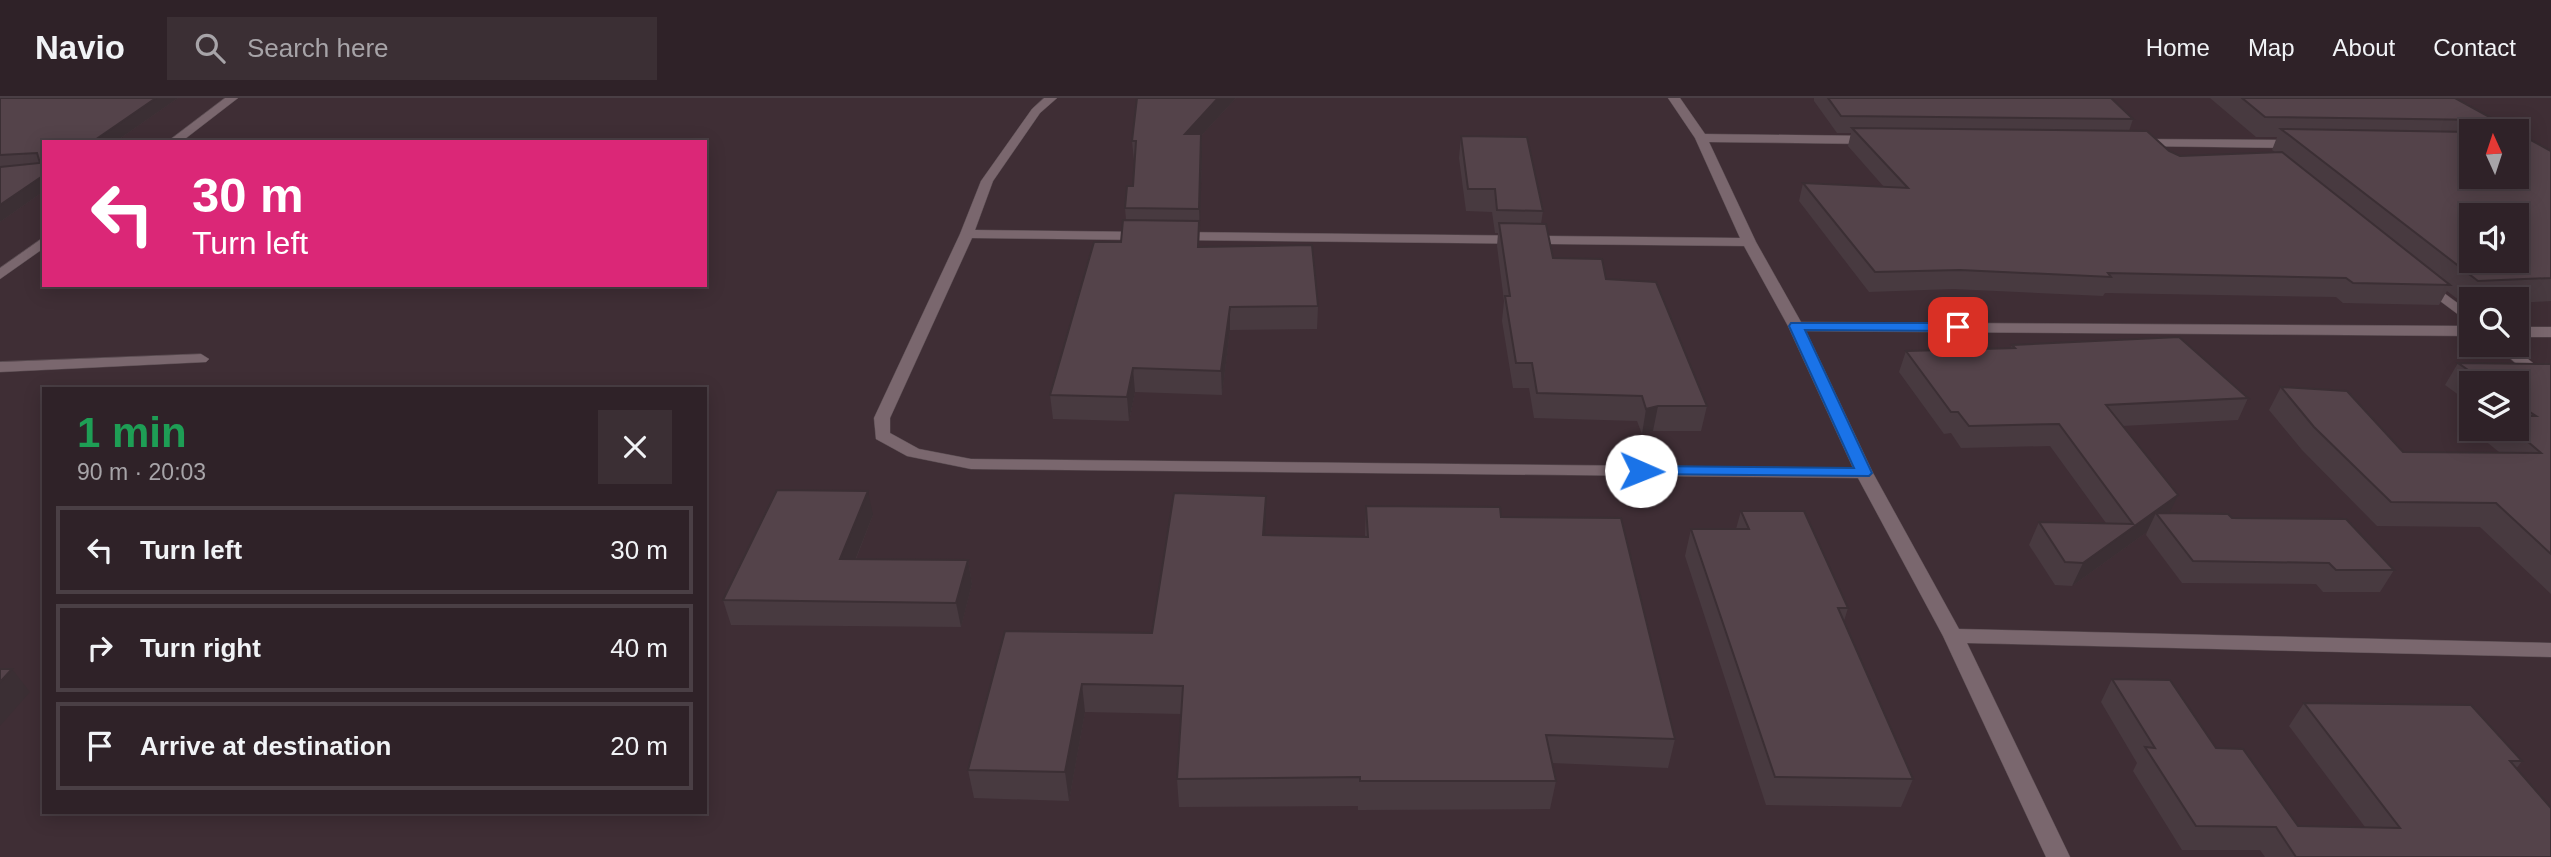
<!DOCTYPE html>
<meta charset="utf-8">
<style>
body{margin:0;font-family:Helvetica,sans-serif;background:#3b2f34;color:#f1f3f6;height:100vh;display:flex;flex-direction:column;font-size:26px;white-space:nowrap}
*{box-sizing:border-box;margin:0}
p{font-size:23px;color:#a7a4a8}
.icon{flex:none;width:38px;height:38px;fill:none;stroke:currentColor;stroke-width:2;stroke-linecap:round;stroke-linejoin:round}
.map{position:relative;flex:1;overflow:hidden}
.details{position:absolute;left:42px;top:289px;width:665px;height:427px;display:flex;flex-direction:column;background:#2f2228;border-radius:0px;box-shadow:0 4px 18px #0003,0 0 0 2px #4a3f45}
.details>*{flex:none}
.guide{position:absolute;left:42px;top:42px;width:665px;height:147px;border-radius:0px;box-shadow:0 4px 18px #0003,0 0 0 2px #4a3f45;background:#db2777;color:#fff;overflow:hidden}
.needle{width:46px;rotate:357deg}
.tools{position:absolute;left:2459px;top:21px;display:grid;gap:14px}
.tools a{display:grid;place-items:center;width:70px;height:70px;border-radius:0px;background:#2f2228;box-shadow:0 4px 18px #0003,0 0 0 2px #4a3f45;font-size:35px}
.pin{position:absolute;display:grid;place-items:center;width:60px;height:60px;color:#fff;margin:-30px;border-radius:14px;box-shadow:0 4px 10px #0006}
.me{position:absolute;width:77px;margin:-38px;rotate:91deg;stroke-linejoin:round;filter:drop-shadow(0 0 5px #0008)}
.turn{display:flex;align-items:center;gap:24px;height:147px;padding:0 35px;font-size:32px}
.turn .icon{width:91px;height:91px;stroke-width:2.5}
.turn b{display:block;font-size:49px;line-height:60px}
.round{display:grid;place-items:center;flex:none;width:74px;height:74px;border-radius:0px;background:#3b2f34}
.head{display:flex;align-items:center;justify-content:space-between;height:119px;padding:0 35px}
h1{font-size:42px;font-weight:700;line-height:52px;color:#1e9e55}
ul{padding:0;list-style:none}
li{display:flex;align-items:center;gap:21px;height:88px;margin:0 14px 10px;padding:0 21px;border:4px solid #4a3f45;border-radius:0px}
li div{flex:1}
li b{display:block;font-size:26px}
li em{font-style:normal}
header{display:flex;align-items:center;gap:42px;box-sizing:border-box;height:98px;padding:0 35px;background:#2f2228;border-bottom:2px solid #4a3f45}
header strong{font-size:33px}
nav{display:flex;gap:38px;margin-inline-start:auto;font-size:24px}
.search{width:490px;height:63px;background:#3b2f34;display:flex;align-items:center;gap:18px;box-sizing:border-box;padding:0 24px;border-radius:0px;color:#a7a4a8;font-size:26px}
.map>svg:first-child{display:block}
</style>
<header>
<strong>Navio</strong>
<div class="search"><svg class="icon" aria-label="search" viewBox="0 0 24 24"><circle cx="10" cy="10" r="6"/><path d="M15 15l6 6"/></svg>Search here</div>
<nav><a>Home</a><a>Map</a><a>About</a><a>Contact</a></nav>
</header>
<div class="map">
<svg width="2551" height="759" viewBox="0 0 2551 759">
<rect width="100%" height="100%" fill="#3f2e35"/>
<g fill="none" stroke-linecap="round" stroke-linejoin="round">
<g stroke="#584b50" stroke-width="1">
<g id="minor">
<polygon points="225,0 238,0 181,44 167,44"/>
<polygon points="1044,0 1057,0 1040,15 993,83 975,132 1145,134 1152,138 1145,142 972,140 890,320 890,335 919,351 971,361 1853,370 1788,228 1744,148 1177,142 1170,138 1177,134 1740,140 1695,40 1668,0 1680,0 1705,36 1873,38 1879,42 1873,46 1709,44 1756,144 1801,224 2471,228 2471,238 1806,233 1873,375 1959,531 2551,545 2551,559 1967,545 2070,759 2046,759 1943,538 1858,380 971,371 907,358 876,341 874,320 960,136 981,83 1032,11"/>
<polygon points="2135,41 2296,42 2302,46 2296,50 2139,48 2135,47"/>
<polygon points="44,139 44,150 0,181 0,170"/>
<polygon points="2425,181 2471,215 2471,226 2420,188 2420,182"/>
<rect x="2516" y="229" width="35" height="10"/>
<polygon points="2495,247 2511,247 2551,280 2551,293 2545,291"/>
<polygon points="201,256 209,261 206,264 0,274 0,264"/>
</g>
</g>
<use href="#minor" fill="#7a676e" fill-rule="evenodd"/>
</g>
<g fill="#483a40">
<polygon points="0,0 178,0 115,44 44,44 44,93 0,124"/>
<polygon points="1138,0 1236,0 1201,38 1202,55 1199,149 1318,208 1317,231 1230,232 1222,297 1135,294 1129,323 1053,321 1050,297 1121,144 1126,122 1125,110 1133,88 1135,63 1134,63 1132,43"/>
<polygon points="1814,0 2111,0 2133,21 2129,33 2180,58 2275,54 2272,52 2277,39 2256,39 2210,0 2455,0 2551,53 2551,203 2516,205 2516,201 2471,201 2471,206 2464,206 2447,193 2439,207 2343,205 2336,199 2105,195 2103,198 1953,191 1869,194 1799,103 1803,85 1884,89 1848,48 1851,35 1837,35 1814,3"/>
<polygon points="1461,38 1543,113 1541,126 1553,160 1606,181 1707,308 1701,333 1653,333 1642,336 1637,323 1534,320 1529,290 1513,290 1502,223 1504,203 1497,148 1498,135 1495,135 1492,114 1466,113 1459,60"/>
<polygon points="2012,247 2248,300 2238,322 2122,328 2169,415 2232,420 2394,472 2380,494 2323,494 2316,486 2182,485 2146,437 2147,434 2072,488 2055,487 2029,447 2039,424 2106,425 2050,348 1961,350 1951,335 1944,336 1899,274 1906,253 2011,250"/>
<polygon points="2458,265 2551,266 2551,496 2480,429 2377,428 2302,352 2269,312 2281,289 2403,354 2499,354 2483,341 2489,331 2516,331 2516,285 2471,285 2471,306 2445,287"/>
<polygon points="1266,398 1265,437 1365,439 1366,408 1501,419 1675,641 1668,670 1552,665 1556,683 1550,711 1358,712 1358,708 1179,709 1177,681 1181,616 1085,614 1069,703 974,700 968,672 1005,533 1152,535"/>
<polygon points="1741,413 1848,510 1844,523 1913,681 1901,709 1766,707 1685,458 1691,431 1736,431"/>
<polygon points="873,417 856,461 968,462 972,486 961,529 731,527 723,502"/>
<polygon points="2112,581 2216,650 2298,728 2365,729 2289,628 2304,605 2522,663 2516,671 2551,759 2265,759 2260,752 2182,752 2133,673 2137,665 2101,604"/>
</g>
<g fill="#3b2f34">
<polygon points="156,0 178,0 115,44 92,44"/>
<polygon points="1218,0 1236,0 1201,38 1202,55 1200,132 1199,111 1185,36"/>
<polygon points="44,77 44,93 0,124 0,107"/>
<polygon points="1230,209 1230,232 1222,297 1221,273"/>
<polygon points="1133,270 1135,294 1129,323 1127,299"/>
<polygon points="1658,308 1653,333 1642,336 1646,311"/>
<polygon points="868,393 873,417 846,485 840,461"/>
<polygon points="2178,397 2167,420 2156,415 2147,434 2072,488 2083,465"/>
<polygon points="1266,398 1266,424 1263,464 1263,437"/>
<polygon points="968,462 972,486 961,529 956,505"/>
<polygon points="12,571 30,594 0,628 0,584"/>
<polygon points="1082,586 1085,614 1069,703 1065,674"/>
</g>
<g fill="#54434a" stroke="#3b2f34" stroke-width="2" fill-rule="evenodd">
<polygon points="0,0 156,0 92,44 44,44 44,77 0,107 0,69 40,65 37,55 0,57"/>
<polygon points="1137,0 1218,0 1185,36 1201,36 1199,111 1125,110 1127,88 1133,88 1136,43 1132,43"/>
<polygon points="1828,0 2111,0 2133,21 1841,18"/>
<polygon points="2242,0 2455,0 2515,33 2482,33 2484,22 2265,19"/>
<polygon points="1852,30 2147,33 2169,53 2180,58 2282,54 2450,187 2353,185 2346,180 2108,175 2111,179 1960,172 1875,174 1803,85 1908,90"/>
<path d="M 2281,31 L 2471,34 L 2471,79 L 2516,79 L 2516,34 L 2551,53 L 2551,180 L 2478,183 ZM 2471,117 L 2516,117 L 2516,163 L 2471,163 Z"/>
<polygon points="1461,38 1527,39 1543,113 1497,112 1495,91 1468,91"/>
<polygon points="1123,122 1199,123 1198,149 1312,147 1318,208 1230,209 1221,273 1133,270 1127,299 1050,297 1094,144 1121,144"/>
<polygon points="1499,125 1546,126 1553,160 1602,161 1606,181 1656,184 1707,308 1658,308 1646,311 1642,298 1537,295 1532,265 1516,265 1505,198 1510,198"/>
<polygon points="2179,239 2248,300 2106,307 2178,397 2083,465 2065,464 2039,424 2133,426 2059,326 1969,328 1958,314 1951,314 1906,253 2015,250 2012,247"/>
<polygon points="2458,265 2551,266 2551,456 2496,405 2391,404 2314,329 2281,289 2347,293 2403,354 2541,355 2513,331 2516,331 2516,318 2536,318 2516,305 2516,285 2487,285"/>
<polygon points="777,392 868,393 840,461 968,462 956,505 723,502"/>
<polygon points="1174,395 1266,398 1263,437 1368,439 1366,408 1500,409 1501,419 1621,420 1675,641 1546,637 1556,683 1360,683 1360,679 1177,681 1183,588 1082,586 1065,674 968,672 1005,533 1152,535"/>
<polygon points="1741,413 1804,413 1848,510 1838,510 1913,681 1775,679 1691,431 1749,431"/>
<polygon points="2156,415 2228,416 2232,420 2346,421 2394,472 2336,472 2329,465 2193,463"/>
<polygon points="0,571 12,571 0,584"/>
<polygon points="2112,581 2170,582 2216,650 2243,651 2298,728 2400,730 2304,605 2471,607 2522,663 2510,663 2551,710 2551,759 2296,759 2276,729 2196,728 2145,649 2155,650"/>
</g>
<polygon fill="#1a73e8" stroke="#114b97" stroke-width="2" points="1791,225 1958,225 1965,229 1958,233 1805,232 1872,375 1869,378 1635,376 1633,373 1641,368 1854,370 1789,228"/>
</svg>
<div class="tools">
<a><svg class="needle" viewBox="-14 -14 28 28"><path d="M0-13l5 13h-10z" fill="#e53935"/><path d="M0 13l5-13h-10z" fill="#a7a4a8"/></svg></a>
<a><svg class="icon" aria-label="sound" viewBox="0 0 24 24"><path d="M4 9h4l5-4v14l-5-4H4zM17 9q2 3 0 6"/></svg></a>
<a><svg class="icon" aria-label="search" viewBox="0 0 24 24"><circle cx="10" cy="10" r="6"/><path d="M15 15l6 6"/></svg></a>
<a><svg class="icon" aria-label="layers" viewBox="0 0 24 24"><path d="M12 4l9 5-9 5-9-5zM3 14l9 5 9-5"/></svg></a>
</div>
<div class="pin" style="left:1958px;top:229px;background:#d93025"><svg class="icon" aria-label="arrive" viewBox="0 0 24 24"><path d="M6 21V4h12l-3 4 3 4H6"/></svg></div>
<svg class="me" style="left:1641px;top:373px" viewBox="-20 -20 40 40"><circle r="19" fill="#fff"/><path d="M0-13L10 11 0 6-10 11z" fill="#1a73e8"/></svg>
<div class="guide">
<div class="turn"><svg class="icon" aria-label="left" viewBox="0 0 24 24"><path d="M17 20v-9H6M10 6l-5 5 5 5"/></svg><div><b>30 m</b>Turn left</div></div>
</div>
<section class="details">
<div class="head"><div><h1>1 min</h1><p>90 m · 20:03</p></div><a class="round"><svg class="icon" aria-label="close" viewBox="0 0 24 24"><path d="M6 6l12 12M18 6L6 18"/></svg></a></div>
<ul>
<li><svg class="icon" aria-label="left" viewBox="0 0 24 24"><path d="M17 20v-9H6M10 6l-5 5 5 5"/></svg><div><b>Turn left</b></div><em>30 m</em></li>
<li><svg class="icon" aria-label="right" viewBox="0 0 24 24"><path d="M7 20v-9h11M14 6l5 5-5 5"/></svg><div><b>Turn right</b></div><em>40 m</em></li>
<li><svg class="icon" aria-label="arrive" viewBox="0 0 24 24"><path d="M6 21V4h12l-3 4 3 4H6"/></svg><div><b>Arrive at destination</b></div><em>20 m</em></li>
</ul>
</section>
</div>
